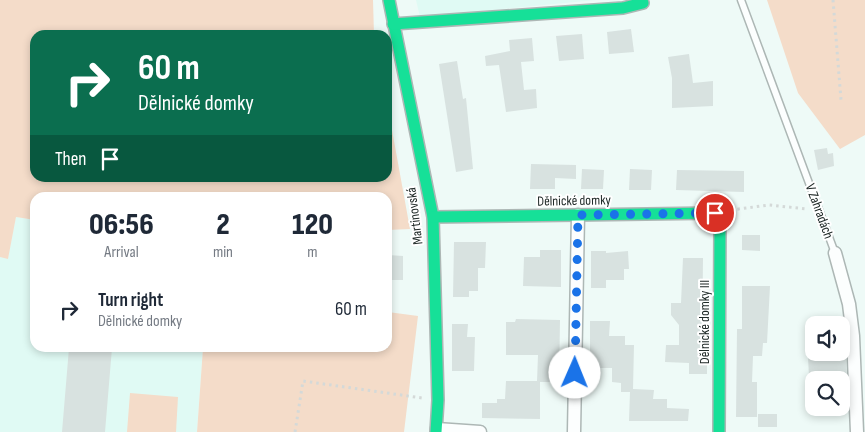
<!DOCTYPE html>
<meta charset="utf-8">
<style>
body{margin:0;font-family:"Sofia Sans Condensed",sans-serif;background:#f2f2f3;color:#1f2937;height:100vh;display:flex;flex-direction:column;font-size:19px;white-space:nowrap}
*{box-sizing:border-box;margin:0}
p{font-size:16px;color:#747a83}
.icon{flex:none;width:28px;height:28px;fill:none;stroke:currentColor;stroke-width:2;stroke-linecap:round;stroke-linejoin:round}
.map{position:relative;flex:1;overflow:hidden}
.sheet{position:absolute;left:30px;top:192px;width:362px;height:160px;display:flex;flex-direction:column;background:#fff;border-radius:15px;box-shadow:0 2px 8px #0003}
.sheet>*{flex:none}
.guide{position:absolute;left:30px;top:30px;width:362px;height:152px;border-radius:15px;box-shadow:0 2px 8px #0003;background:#0b6e4f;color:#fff;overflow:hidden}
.controls{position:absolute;left:805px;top:316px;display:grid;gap:10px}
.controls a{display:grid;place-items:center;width:45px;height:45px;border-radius:10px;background:#fff;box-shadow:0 2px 8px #0003;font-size:25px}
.pin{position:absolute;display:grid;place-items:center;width:42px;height:42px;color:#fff;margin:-21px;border:2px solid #fff;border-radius:50%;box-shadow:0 1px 5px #0007}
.me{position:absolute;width:55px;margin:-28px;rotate:1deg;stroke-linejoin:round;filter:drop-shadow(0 0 4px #0008)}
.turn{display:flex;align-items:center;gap:18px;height:105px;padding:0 25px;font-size:22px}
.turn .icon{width:65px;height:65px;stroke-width:2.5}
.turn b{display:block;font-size:35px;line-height:42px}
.then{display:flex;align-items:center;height:48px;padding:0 25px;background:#0003;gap:10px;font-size:19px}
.eta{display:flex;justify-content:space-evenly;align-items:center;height:85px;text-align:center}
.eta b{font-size:30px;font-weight:800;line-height:35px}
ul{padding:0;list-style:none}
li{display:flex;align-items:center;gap:15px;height:65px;padding:0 25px}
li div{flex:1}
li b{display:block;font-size:19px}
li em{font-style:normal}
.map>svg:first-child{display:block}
</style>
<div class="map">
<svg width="865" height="432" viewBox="0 0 865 432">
<rect width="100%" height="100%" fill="#eefaf7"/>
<g fill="#e0faf4">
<polygon points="416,0 596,0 420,17"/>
<polygon points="16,217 35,220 35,348 203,348 197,432 0,432 0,257 8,258"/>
</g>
<g fill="#f4dcc9">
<polygon points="0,0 373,0 374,35 35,35 35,178 388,178 388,108 410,229 388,230 388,198 35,198 35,220 16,217 8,259 0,257"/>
<polygon points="767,0 865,0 865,135 840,149 798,93"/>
<polygon points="388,312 418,316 404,432 197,432 203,348 388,348"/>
<polygon points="130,393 178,397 176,432 127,432"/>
</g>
<g fill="#d8e2e0">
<polygon points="631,29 634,52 609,54 607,32"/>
<polygon points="582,34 584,59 559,61 556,36"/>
<polygon points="532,38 534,61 521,62 524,90 536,89 537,108 506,112 499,65 486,66 485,56 510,51 509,40"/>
<polygon points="689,54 693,83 713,81 713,106 672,108 672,78 668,57"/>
<polygon points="457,61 463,99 466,98 473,169 456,172 439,64"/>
<polygon points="827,148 828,154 833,153 834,166 818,170 814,150"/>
<polygon points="531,164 576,165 576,179 555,178 555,189 530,189"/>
<polygon points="582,169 604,170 603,189 581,189"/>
<polygon points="630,169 652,170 651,190 629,190"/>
<polygon points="677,170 744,171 744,192 676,190"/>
<polygon points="742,235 760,235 760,251 742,250"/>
<polygon points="454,242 486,242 485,268 478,268 478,291 469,291 469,297 453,297"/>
<polygon points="540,250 561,250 561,287 523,286 524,257 540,257"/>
<polygon points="591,251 606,251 606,253 628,251 629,269 624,269 624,280 606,280 606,288 591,288"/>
<polygon points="388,255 403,256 403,280 388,280"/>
<polygon points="683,258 703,258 702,346 707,346 707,374 689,374 689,363 665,362 666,345 679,345 679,325 671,315 671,303 681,303"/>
<polygon points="742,286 770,286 767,343 763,343 762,356 753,356 752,382 757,382 757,417 736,417 737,329 742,329"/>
<polygon points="516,319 560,320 559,382 540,382 540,419 482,418 482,403 497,403 497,399 505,399 506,381 537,381 538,355 506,355 506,322 515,322"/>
<polygon points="590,321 610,321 609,336 625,336 625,345 634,345 633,389 654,390 653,399 667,399 667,408 689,409 688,421 629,421 630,392 621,392 621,383 612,382 612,368 590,368"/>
<polygon points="452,324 468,324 467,337 475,337 474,371 452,371"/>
<polygon points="69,348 112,348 105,432 62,432"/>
<polygon points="811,353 838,353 838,357 846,356 847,377 809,377 808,357 811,357"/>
<rect x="758" y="414" width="19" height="13"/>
</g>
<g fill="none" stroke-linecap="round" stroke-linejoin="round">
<g stroke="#adb7b5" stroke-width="9">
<polyline id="lane" points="741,0 835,253"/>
</g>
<g stroke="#adb7b5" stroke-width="15">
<g id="street">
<polyline points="835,253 849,304 853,336 857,432"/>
<polyline points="437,429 480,432"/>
<polyline points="574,432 578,215"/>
</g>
</g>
<g stroke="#adb7b5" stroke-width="14">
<g id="fast">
<polyline points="389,0 433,217 438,400 436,432"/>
<polyline points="393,24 623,8 643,3"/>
<polyline points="433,217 715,213 720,224 719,432"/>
</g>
</g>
<g stroke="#d4d9d8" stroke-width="3" stroke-dasharray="2.5 4" stroke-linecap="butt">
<polyline points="833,0 841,100"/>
<polyline points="731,210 769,205 807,209"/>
<polyline points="295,432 303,381 422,398"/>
</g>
<use href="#lane" stroke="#fcfefe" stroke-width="6"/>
<use href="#street" stroke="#fcfefe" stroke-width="12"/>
<use href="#fast" stroke="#16e098" stroke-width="11"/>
</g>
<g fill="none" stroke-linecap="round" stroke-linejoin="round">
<polyline stroke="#1a73e8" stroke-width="9" stroke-dasharray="0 16.2" points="575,373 578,215 715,213"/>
</g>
<g text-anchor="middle" stroke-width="4" stroke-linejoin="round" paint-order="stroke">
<g font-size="14" fill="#202a28" stroke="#fff">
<text transform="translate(574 200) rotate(-1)" y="5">Dělnické domky</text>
<text transform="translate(820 211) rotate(70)" y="5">V Zahradách</text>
<text transform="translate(414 216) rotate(-97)" y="5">Martinovská</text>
<text transform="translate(704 322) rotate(-90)" y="5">Dělnické domky III</text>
</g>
</g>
</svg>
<div class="controls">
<a><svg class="icon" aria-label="sound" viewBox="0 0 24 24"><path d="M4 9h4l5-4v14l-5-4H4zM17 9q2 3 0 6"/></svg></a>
<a><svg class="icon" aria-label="search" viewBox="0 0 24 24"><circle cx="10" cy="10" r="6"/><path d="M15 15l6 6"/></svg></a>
</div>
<div class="pin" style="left:715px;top:213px;background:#d93025"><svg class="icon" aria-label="arrive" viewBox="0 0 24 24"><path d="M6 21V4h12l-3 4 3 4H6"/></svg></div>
<svg class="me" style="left:575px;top:373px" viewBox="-20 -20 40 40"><circle r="19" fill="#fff"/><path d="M0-13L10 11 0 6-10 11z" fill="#1a73e8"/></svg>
<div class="guide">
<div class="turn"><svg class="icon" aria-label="right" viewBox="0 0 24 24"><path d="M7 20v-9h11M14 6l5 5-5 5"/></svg><div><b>60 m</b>Dělnické domky</div></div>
<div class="then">Then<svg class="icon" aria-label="arrive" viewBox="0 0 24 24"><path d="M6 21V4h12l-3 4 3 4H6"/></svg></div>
</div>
<section class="sheet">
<div class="eta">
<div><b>06:56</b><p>Arrival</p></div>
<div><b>2</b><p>min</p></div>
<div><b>120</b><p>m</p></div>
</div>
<ul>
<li><svg class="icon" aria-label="right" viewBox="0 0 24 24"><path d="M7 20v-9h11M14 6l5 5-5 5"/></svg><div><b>Turn right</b><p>Dělnické domky</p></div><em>60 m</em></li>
</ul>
</section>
</div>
